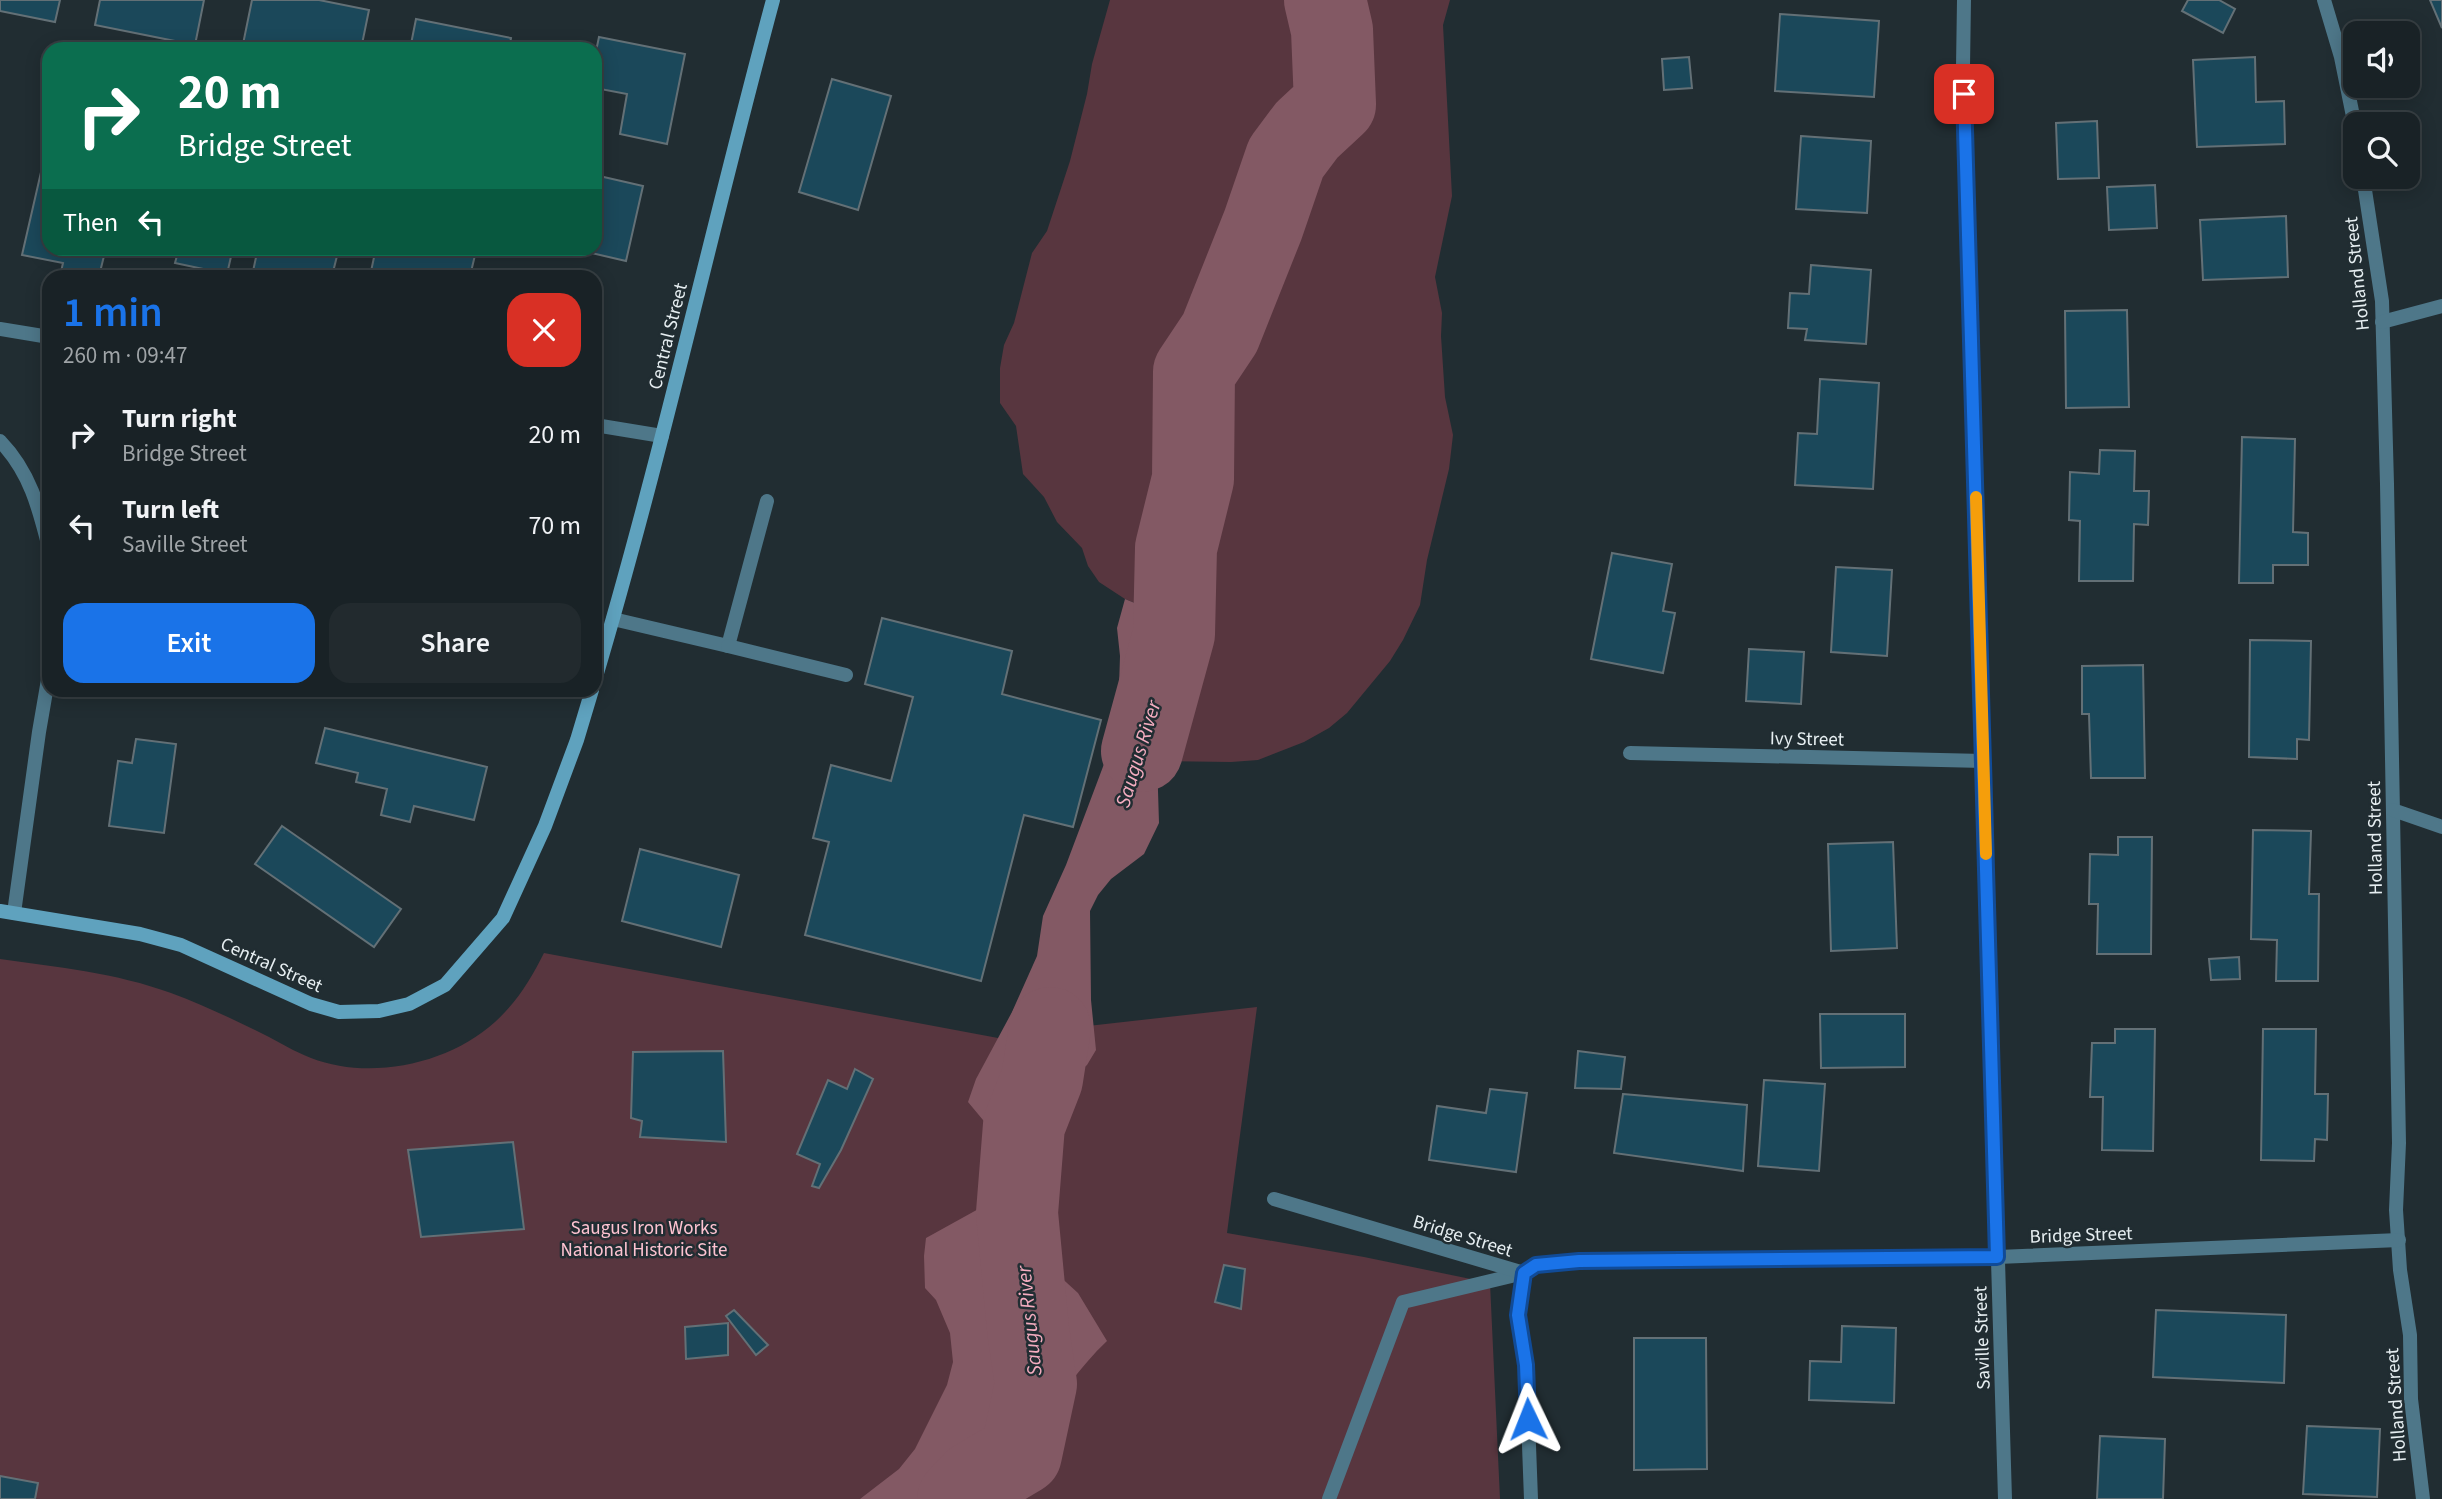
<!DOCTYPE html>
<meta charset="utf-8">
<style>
body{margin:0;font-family:"Source Sans 3",sans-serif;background:#222a2e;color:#f1f3f6;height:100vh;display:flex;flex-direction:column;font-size:26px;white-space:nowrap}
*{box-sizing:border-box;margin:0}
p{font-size:23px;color:#9fa4a7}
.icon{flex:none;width:38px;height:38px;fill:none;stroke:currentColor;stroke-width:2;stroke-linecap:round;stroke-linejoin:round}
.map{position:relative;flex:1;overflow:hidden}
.drawer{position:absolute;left:42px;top:270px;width:560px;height:427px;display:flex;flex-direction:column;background:#192226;border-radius:21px;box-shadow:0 4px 18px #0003,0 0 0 2px #373f43}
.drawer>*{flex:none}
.banner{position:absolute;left:42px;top:42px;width:560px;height:214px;border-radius:21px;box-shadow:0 4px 18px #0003,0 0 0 2px #373f43;background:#0b6e4f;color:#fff;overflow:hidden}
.fabs{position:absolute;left:2343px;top:21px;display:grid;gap:14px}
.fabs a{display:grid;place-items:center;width:77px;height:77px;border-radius:14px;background:#192226;box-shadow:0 4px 18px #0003,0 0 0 2px #373f43;font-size:35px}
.pin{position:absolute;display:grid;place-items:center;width:60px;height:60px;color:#fff;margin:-30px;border-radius:14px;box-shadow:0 4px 10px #0006}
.me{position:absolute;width:77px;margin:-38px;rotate:358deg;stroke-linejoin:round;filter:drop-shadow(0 0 5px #0008)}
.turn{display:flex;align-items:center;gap:24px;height:147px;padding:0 21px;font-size:32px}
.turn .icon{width:91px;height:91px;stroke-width:2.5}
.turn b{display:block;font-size:49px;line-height:60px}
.then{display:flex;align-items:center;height:66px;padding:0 21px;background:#0003;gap:14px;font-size:26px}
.round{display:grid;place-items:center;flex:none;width:74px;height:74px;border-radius:21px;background:#222a2e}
.summary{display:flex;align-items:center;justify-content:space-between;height:119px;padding:0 21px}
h1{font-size:42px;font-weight:600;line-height:52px;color:#1a73e8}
.cta{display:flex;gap:14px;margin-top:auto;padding:14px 21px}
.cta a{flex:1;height:80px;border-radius:21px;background:#1a73e8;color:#fff;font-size:28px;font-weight:600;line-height:80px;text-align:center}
.cta a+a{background:#222a2e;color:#f1f3f6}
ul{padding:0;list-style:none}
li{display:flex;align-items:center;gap:21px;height:91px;padding:0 21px}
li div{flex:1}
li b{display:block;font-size:26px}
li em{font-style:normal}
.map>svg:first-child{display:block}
</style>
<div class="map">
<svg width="2442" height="1499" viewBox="0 0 2442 1499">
<rect width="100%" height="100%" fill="#212d32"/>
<g fill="#58363f">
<path d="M 1110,0 L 1450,0 L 1443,25 L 1452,196 L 1435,277 L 1442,313 L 1441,336 L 1445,397 L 1453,435 L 1449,469 L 1427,560 L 1420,605 L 1403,640 L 1390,661 L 1347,713 L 1329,728 L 1304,742 L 1258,760 L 1231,762 L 1157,761 C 1156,739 1155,716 1160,695 C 1164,677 1169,660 1172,641 L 1154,611 L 1125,599 L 1099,582 L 1088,566 L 1082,548 L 1057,522 L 1044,497 L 1023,474 L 1016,426 L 1000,403 L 1000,368 L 1004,345 L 1014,323 L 1032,253 L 1047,231 L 1070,161 L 1087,94 L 1092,64 Z"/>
<path d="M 544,953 L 1030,1044 L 1070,1028 L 1257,1007 L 1227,1233 L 1364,1257 L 1490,1283 L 1500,1499 L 0,1499 L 0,959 C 58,967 116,973 171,993 C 203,1005 233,1019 263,1034 C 279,1042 295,1052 311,1058 C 370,1081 449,1064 495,1022 C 517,1002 531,979 544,953 Z"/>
</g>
<path fill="#835964" d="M 1125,599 L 1154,611 L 1172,642 L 1168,670 L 1159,696 L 1156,727 L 1159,823 L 1144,854 L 1111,879 L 1098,895 L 1090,911 L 1091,1000 L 1096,1050 L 1087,1065 L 1048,1097 L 1037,1109 L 1020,1148 L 1021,1204 L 1025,1236 L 1044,1262 L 1078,1293 L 1107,1341 C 1079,1367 1059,1400 1034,1429 C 1015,1453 990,1472 974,1499 L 860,1499 L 899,1469 L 915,1449 L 947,1385 L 953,1362 L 950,1333 L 936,1300 L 925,1288 L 924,1256 L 926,1238 L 982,1207 L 994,1190 L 993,1132 L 968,1102 L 976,1079 L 1012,1012 L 1037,956 L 1043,916 L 1066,865 L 1104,764 L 1109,720 L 1119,687 L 1120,656 L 1117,628 Z"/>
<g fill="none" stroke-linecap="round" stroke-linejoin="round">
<g stroke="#835964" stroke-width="82">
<polyline points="1142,751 1174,634 1176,548 1193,479 1194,372 1220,333 1263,225 1286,158 1307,130 1335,104 1332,30 1325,0"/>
<polyline points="958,1499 974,1482 1021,1454 1036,1384 1028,1329 1017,1213 1024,1125 1042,1079 1050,1028"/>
</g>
</g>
<g fill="#1b485a" stroke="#637076" stroke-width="2">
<polygon points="0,0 60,0 55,22 0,11"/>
<polygon points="100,0 204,0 195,45 95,25"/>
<polygon points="252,0 319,0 369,10 361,49 242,49"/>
<polygon points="2188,0 2219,0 2235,9 2223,33 2182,11"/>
<polygon points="2430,0 2442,0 2442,28"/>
<polygon points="1780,14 1879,21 1874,97 1775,91"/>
<polygon points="416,19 511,38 509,49 410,49"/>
<polygon points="599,37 685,54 667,144 620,134 627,94 595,88 595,56"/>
<polygon points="1689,57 1692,88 1664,90 1662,59"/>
<polygon points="2255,57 2256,102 2284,101 2285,144 2197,147 2193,60"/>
<polygon points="832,79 891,96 858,210 799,192"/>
<polygon points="2097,121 2099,178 2058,179 2056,123"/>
<polygon points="1801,136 1871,141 1867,213 1796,209"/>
<polygon points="47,146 49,146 49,248 106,248 99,276 60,276 63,263 22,255"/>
<polygon points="595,175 643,186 626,261 570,248 595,248"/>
<polygon points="2155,185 2157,228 2109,230 2107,187"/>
<polygon points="2286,216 2288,277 2203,280 2200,220"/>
<polygon points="179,248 233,248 227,274 175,263"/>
<polygon points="258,248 339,248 332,276 252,276"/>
<polygon points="376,248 464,248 476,251 470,276 370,276"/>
<polygon points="1811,265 1871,270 1866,344 1805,340 1807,329 1788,328 1790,293 1809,294"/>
<polygon points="2127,310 2129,407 2066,408 2065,311"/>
<polygon points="1820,379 1879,383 1873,489 1795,485 1798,433 1817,434"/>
<polygon points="2242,437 2295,439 2293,532 2308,533 2308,565 2273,565 2273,583 2239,583"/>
<polygon points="2100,450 2135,451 2134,491 2149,491 2148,525 2134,524 2133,581 2079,581 2080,521 2069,520 2070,472 2099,474"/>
<polygon points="1612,553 1672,564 1663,611 1675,613 1663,673 1591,659"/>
<polygon points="1836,567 1892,570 1887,656 1831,652"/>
<polygon points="882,618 1012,651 1002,694 1101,720 1073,827 1024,815 981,981 805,935 829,842 813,838 831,765 891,781 913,697 865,684"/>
<polygon points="2250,640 2311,641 2309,740 2297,739 2297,759 2249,757"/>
<polygon points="1749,649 1804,652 1801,704 1746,701"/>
<polygon points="2143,665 2145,778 2091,778 2089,714 2082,714 2082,666"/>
<polygon points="325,728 487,767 474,820 414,806 410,822 381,815 387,789 356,782 358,773 316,763"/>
<polygon points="136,739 176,744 164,833 109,826 118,761 132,763"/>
<polygon points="282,826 401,909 374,947 255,864"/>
<polygon points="2253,830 2311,831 2309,894 2319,894 2318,981 2276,981 2277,940 2251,939"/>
<polygon points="2118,837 2152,837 2151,954 2097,954 2098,904 2089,904 2090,854 2118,855"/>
<polygon points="1893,842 1897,948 1831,951 1828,844"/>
<polygon points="640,849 739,875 721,947 622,921"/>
<polygon points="2239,957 2240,979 2211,980 2209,959"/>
<polygon points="1820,1014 1905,1014 1905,1067 1821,1068"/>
<polygon points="2115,1029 2155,1029 2153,1151 2102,1150 2103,1097 2090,1097 2092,1043 2115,1043"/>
<polygon points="2263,1029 2316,1029 2315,1094 2328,1094 2327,1140 2315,1139 2314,1161 2261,1160"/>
<polygon points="723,1051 726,1142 640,1137 642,1121 631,1118 633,1052"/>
<polygon points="1578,1051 1625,1057 1621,1089 1575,1088"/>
<polygon points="855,1069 873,1079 841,1150 819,1188 812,1186 820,1164 797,1154 828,1080 847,1089"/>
<polygon points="1764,1080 1825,1084 1819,1171 1758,1166"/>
<polygon points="1490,1089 1527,1093 1516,1172 1429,1160 1437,1106 1486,1113"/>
<polygon points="1623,1094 1747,1105 1743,1171 1614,1153"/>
<polygon points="513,1142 524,1229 421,1237 408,1150"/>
<polygon points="1224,1265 1245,1269 1241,1309 1215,1302"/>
<polygon points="734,1310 768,1345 756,1355 726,1316"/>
<polygon points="2156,1310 2286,1315 2284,1383 2153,1377"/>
<polygon points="728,1323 728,1355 686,1359 685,1327"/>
<polygon points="1842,1326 1896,1328 1894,1403 1809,1400 1810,1361 1841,1362"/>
<polygon points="1634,1338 1706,1338 1707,1469 1634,1470"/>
<polygon points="2307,1426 2380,1429 2377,1497 2303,1494"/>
<polygon points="2100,1436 2165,1439 2163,1499 2097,1499"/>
<polygon points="0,1476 38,1483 35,1499 0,1499"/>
</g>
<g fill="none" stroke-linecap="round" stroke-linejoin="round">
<g stroke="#4e7789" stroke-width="14">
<polyline points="613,619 728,646 767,501"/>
<polyline points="728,646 846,675"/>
<polyline points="1329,1499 1403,1302 1524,1273"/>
</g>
<g stroke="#4e7789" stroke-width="14">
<polyline points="1964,0 1963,67 2005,1499"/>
<polyline points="2324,0 2341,57 2356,131"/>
<polyline points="2363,177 2382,301 2387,484 2399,1143 2396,1210 2400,1270 2410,1335 2411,1399 2423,1499"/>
<polyline points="2382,322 2442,306"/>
<polyline points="0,329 49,337"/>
<polyline points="595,425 662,436"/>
<path d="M 0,441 C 30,472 39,508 49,548"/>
<polyline points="1630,753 1984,761"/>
<polyline points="2393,810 2442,827"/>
<polyline points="14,913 39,732 49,674"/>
<polyline points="1274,1199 1524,1273 1536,1265 1579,1261 1998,1257 2399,1240"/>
<polyline points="1524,1273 1518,1315 1526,1365 1531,1499"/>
</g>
<g stroke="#5fa2be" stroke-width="14">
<path d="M 595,680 C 662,455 712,226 773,0"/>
<polyline points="0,911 140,934 181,945 311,1004 339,1012 379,1011 409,1004 445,985 503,918 545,826 577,740 592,690"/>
</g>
</g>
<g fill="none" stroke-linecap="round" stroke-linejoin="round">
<g stroke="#114b97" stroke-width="18">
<polyline id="route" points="1528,1419 1526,1365 1518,1315 1524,1273 1536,1265 1579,1261 1997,1257 1964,94"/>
</g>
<use href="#route" stroke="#1a73e8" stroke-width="12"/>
<polyline stroke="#f59e0b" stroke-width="12" points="1976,497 1986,854"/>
</g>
<g text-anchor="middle" stroke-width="5" stroke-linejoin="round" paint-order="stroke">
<g font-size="19" fill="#e6eef1" stroke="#212d32">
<text transform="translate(2356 274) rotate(-96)" y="7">Holland Street</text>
<text transform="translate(667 336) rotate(-76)" y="7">Central Street</text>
<text transform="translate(1807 738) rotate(1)" y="7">Ivy Street</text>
<text transform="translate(2374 838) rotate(-91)" y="7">Holland Street</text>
<text transform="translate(272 964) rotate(24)" y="7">Central Street</text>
<text transform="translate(2081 1234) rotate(-2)" y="7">Bridge Street</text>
<text transform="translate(1463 1235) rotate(17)" y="7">Bridge Street</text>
<text transform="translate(1981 1338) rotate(-92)" y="7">Saville Street</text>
<text transform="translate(2395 1405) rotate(-94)" y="7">Holland Street</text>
</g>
<g font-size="19" fill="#fec3d1" stroke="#212d32">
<text x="644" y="1234">Saugus Iron Works<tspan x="644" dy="22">National Historic Site</tspan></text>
</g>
<g font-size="21" font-style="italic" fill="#f5adc0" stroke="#212d32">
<text transform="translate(1138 754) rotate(-73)" y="7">Saugus River</text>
<text transform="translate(1029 1321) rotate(-96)" y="7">Saugus River</text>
</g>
</g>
</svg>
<div class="fabs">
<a><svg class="icon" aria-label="sound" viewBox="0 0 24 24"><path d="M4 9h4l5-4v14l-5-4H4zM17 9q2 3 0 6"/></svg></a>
<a><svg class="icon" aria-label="search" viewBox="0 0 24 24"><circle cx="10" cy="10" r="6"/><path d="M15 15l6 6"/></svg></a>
</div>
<div class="pin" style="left:1964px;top:94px;background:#d93025"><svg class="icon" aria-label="arrive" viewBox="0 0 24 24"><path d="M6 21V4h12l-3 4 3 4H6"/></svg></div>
<svg class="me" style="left:1528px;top:1419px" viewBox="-20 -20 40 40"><path d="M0-17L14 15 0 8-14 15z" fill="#1a73e8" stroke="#fff" stroke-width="4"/></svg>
<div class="banner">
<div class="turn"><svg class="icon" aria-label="right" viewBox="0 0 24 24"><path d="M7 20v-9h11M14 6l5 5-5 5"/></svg><div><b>20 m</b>Bridge Street</div></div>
<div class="then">Then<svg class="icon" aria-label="left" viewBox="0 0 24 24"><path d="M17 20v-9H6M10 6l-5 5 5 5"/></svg></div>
</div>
<section class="drawer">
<div class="summary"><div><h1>1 min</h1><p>260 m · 09:47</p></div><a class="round" style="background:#d93025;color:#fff"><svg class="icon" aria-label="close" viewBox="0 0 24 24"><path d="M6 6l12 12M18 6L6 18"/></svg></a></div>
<ul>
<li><svg class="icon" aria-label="right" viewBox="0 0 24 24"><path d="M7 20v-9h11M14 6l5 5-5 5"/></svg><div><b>Turn right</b><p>Bridge Street</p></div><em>20 m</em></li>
<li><svg class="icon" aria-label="left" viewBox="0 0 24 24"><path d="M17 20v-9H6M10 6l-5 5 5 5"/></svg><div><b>Turn left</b><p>Saville Street</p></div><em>70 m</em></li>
</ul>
<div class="cta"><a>Exit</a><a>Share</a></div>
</section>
</div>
